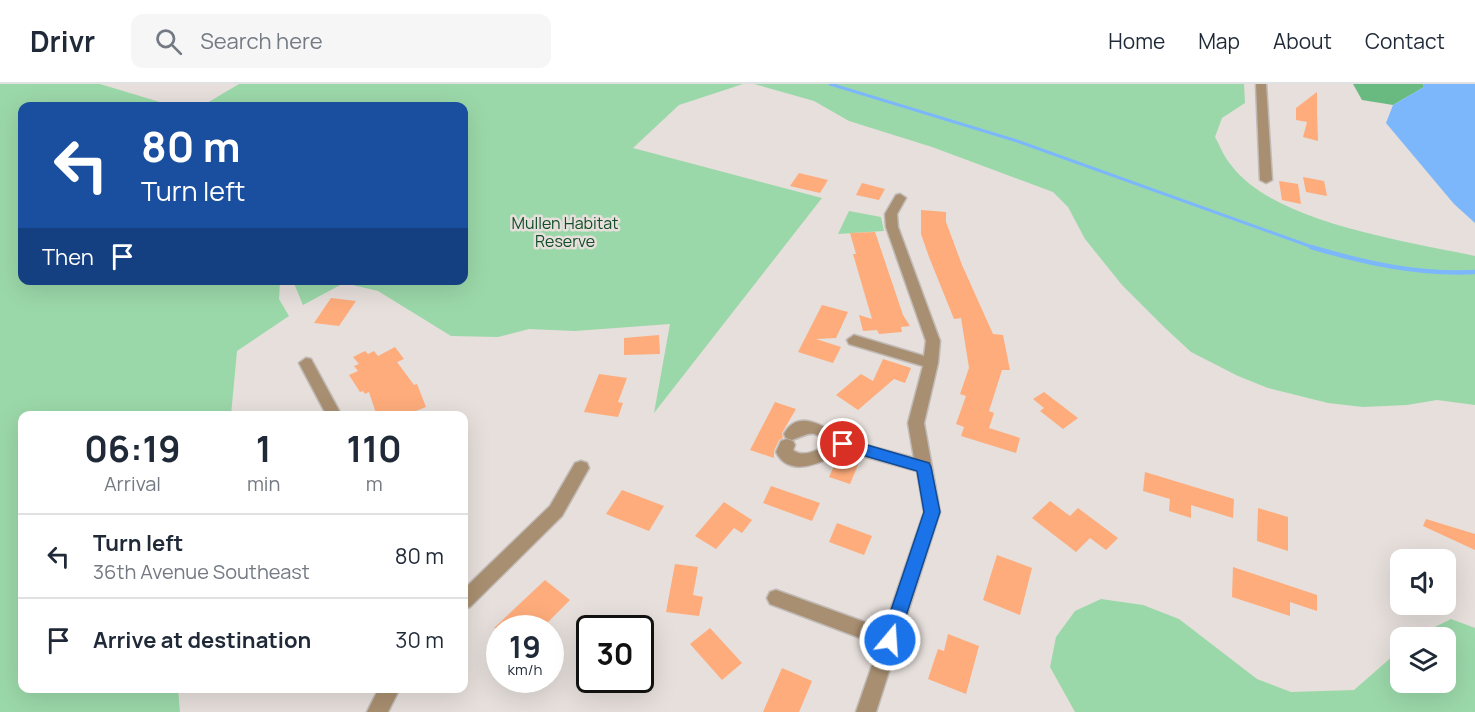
<!DOCTYPE html>
<style>
body{margin:0;font-family:Manrope,sans-serif;background:#f6f6f7;color:#1f2937;height:100vh;display:flex;flex-direction:column;font-size:22px;white-space:nowrap}
*{box-sizing:border-box;margin:0}
p{font-size:20px;color:#747a83}
.icon{flex:none;width:33px;height:33px;fill:none;stroke:currentColor;stroke-width:2;stroke-linecap:round;stroke-linejoin:round}
.map{position:relative;flex:1;overflow:hidden}
.sheet{position:absolute;left:18px;top:327px;width:450px;height:282px;display:flex;flex-direction:column;background:#fff;border-radius:12px;box-shadow:0 6px 24px #0002}
.sheet>*{flex:none}
.top-card{position:absolute;left:18px;top:18px;width:450px;height:183px;border-radius:12px;box-shadow:0 6px 24px #0002;background:#1a4fa0;color:#fff;overflow:hidden}
.buttons{position:absolute;left:1390px;top:465px;display:grid;gap:12px}
.buttons a{display:grid;place-items:center;width:66px;height:66px;border-radius:12px;background:#fff;box-shadow:0 6px 24px #0002;font-size:30px}
.speed{position:absolute;left:486px;top:531px;display:flex;gap:12px;font-size:30px;font-weight:700;text-align:center}
.speed>*{display:grid;place-content:center;width:78px;height:78px;border-radius:50%;background:#fff;box-shadow:0 6px 24px #0002;line-height:1}
.speed small{font-size:15px;font-weight:400}
.speed .limit{border:3px solid #111;border-radius:9px;background:#fff;color:#111}
.pin{position:absolute;display:grid;place-items:center;width:51px;height:51px;color:#fff;margin:-26px;border:3px solid #fff;border-radius:50%;box-shadow:0 2px 6px #0007}
.me{position:absolute;width:66px;margin:-33px;rotate:18deg;stroke-linejoin:round;filter:drop-shadow(0 0 4px #0008)}
.turn{display:flex;align-items:center;gap:21px;height:126px;padding:0 24px;font-size:27px}
.turn .icon{width:78px;height:78px;stroke-width:2.5}
.turn b{display:block;font-size:42px;line-height:51px}
.then{display:flex;align-items:center;height:57px;padding:0 24px;background:#0003;gap:12px;font-size:22px}
.eta{display:flex;justify-content:space-evenly;align-items:center;height:102px;text-align:center}
.eta b{font-size:36px;font-weight:700;line-height:42px}
ul{padding:0;list-style:none}
li{display:flex;align-items:center;gap:18px;height:84px;padding:0 24px;border-top:2px solid #e0e1e3}
li div{flex:1}
li b{display:block;font-size:22px}
li em{font-style:normal}
header{display:flex;align-items:center;gap:36px;box-sizing:border-box;height:84px;padding:0 30px;background:#fff;border-bottom:2px solid #e0e1e3}
header strong{font-size:28px}
nav{display:flex;gap:33px;margin-inline-start:auto;font-size:21px}
.search{width:420px;height:54px;background:#f6f6f7;display:flex;align-items:center;gap:15px;box-sizing:border-box;padding:0 21px;border-radius:12px;color:#747a83;font-size:22px}
.map>svg:first-child{display:block}
</style>
<header>
<strong>Drivr</strong>
<div class="search"><svg class="icon" aria-label="search" viewBox="0 0 24 24"><circle cx="10" cy="10" r="6"/><path d="M15 15l6 6"/></svg>Search here</div>
<nav><a>Home</a><a>Map</a><a>About</a><a>Contact</a></nav>
</header>
<div class="map">
<svg width="1475" height="628" viewBox="0 0 1475 628">
<rect width="100%" height="100%" fill="#e6dfdb"/>
<g fill="#9bd8a9">
<polygon points="0,0 100,0 173,22 22,22 22,196 280,197 279,215 289,232 237,267 231,331 22,332 22,604 178,605 180,628 0,628"/>
<polygon points="239,0 743,0 679,21 633,64 822,114 654,329 670,240 575,247 529,245 498,253 451,252 378,207 344,199 303,221 293,197 464,196 464,22 216,22 207,19"/>
<path d="M 754,0 L 1244,0 L 1245,19 L 1222,34 L 1215,53 C 1220,62 1224,73 1231,81 C 1274,139 1407,157 1475,172 L 1475,321 L 1437,316 L 1407,321 L 1363,323 L 1328,319 L 1268,304 L 1238,292 L 1191,268 L 1164,243 L 1122,201 L 1085,155 L 1068,123 L 1053,108 L 932,63 L 849,37 L 814,17 Z"/>
<polygon points="849,127 881,133 884,147 838,150"/>
<polygon points="1101,515 1143,521 1179,535 1257,595 1291,608 1354,606 1401,565 1401,598 1446,598 1446,554 1415,553 1451,535 1475,544 1475,628 1075,628 1050,583 1056,553 1075,527"/>
</g>
<polygon fill="#69ba80" points="1353,0 1423,0 1424,3 1393,21 1362,16"/>
<polygon fill="#7db7fb" points="1423,0 1475,0 1475,139 1454,120 1386,39 1393,21 1424,3"/>
<g fill="none" stroke-linecap="round" stroke-linejoin="round">
<polyline stroke="#7db7fb" stroke-width="3" points="830,0 1017,57 1315,164"/>
<path stroke="#7db7fb" stroke-width="4.5" d="M 1311,163 C 1365,179 1418,191 1475,188"/>
</g>
<g fill="#feac7b">
<polygon points="1317,8 1317,28 1318,57 1303,53 1307,38 1296,36 1296,24"/>
<polygon points="799,89 828,96 820,109 790,102"/>
<polygon points="1303,93 1324,97 1327,112 1306,108"/>
<polygon points="1279,97 1298,100 1301,120 1282,116"/>
<polygon points="862,99 885,105 879,116 856,111"/>
<polygon points="921,126 946,128 946,138 962,181 993,250 1003,251 1010,286 1002,286 989,327 994,329 989,344 1020,354 1016,369 961,352 964,343 956,340 966,312 960,310 969,284 966,265 961,234 954,235 929,173 921,150"/>
<polygon points="875,148 903,231 910,242 901,243 902,248 879,250 877,246 863,247 859,231 872,235 853,170 856,170 850,149"/>
<polygon points="331,214 356,217 339,242 314,239"/>
<polygon points="822,221 848,228 836,254 816,255 841,263 833,279 798,268"/>
<polygon points="659,251 660,270 624,271 624,254"/>
<polygon points="395,263 404,275 397,278 414,301 417,300 426,323 403,332 377,332 369,308 365,310 363,307 360,308 349,291 358,287 354,282 359,280 353,273 365,267 368,270 374,267 378,272"/>
<polygon points="883,275 911,284 905,299 894,295 858,326 836,311 861,290 873,297"/>
<polygon points="599,290 627,294 618,318 623,319 618,333 584,328"/>
<polygon points="1044,308 1078,334 1063,345 1040,327 1044,324 1033,315"/>
<polygon points="775,318 796,325 782,349 783,354 779,356 774,367 774,374 750,366"/>
<polygon points="843,370 860,376 850,400 829,393 838,373"/>
<polygon points="1145,388 1234,415 1233,434 1191,421 1191,434 1169,427 1170,415 1143,407"/>
<polygon points="771,402 820,419 812,437 763,419"/>
<polygon points="622,406 664,422 649,447 606,430"/>
<polygon points="1050,417 1070,432 1078,424 1118,454 1106,466 1090,454 1076,468 1032,434"/>
<polygon points="724,418 752,436 742,449 734,444 716,465 695,452"/>
<polygon points="1258,424 1288,433 1288,467 1257,457"/>
<polygon points="1426,435 1475,450 1475,466 1423,442"/>
<polygon points="837,439 872,452 864,471 829,458"/>
<polygon points="997,471 1032,484 1020,531 983,516"/>
<polygon points="675,480 698,483 693,511 703,513 699,532 666,528"/>
<polygon points="1233,483 1317,511 1317,527 1290,518 1290,532 1232,513"/>
<polygon points="545,496 570,516 542,544 494,544"/>
<polygon points="710,544 742,579 722,596 690,560"/>
<polygon points="948,550 979,562 966,610 928,595 938,565 944,567"/>
<polygon points="782,584 812,597 799,628 763,628"/>
</g>
<g fill="none" stroke-linecap="round" stroke-linejoin="round">
<g stroke="#c1bbb8" stroke-width="3">
<g id="minor">
<polygon points="1256,0 1266,0 1272,96 1266,99 1260,96"/>
<path d="M 900,110 L 906,114 L 897,130 L 898,143 L 940,257 L 938,279 L 924,339 L 940,428 L 876,628 L 856,628 L 879,561 L 770,520 L 767,514 L 770,508 L 776,506 L 884,545 L 924,428 L 917,387 L 844,367 C 825,377 790,396 776,368 L 781,357 L 787,355 L 793,357 L 795,361 L 793,366 C 804,375 819,365 830,359 C 809,345 813,349 792,356 L 786,354 L 784,350 C 800,320 831,349 850,356 C 871,363 893,368 914,374 L 908,339 L 923,282 L 849,260 L 847,256 L 854,251 L 924,272 L 926,257 L 886,143 L 885,130 L 896,111 Z"/>
<polygon points="306,274 311,275 342,332 327,332 299,279"/>
<polygon points="581,377 587,379 589,384 562,432 470,523 464,525 464,505 550,422 575,379"/>
<polygon points="379,604 400,604 388,628 367,628"/>
</g>
</g>
<use href="#minor" fill="#a98f71" fill-rule="evenodd"/>
</g>
<polygon fill="#1a73e8" stroke="#114b97" stroke-width="1.5" points="843,354 929,379 931,383 940,428 898,556 896,562 890,564 884,562 881,556 924,428 917,387 838,364 836,360 838,356"/>
<g text-anchor="middle" stroke-width="5" stroke-linejoin="round" paint-order="stroke">
<g font-size="16" fill="#114d28" stroke="#e6dfdb">
<text x="565" y="145">Mullen Habitat<tspan x="565" dy="18">Reserve</tspan></text>
</g>
</g>
</svg>
<div class="buttons">
<a><svg class="icon" aria-label="sound" viewBox="0 0 24 24"><path d="M4 9h4l5-4v14l-5-4H4zM17 9q2 3 0 6"/></svg></a>
<a><svg class="icon" aria-label="layers" viewBox="0 0 24 24"><path d="M12 4l9 5-9 5-9-5zM3 14l9 5 9-5"/></svg></a>
</div>
<div class="speed"><div>19<small>km/h</small></div><div class="limit">30</div></div>
<div class="pin" style="left:843px;top:360px;background:#d93025"><svg class="icon" aria-label="arrive" viewBox="0 0 24 24"><path d="M6 21V4h12l-3 4 3 4H6"/></svg></div>
<svg class="me" style="left:890px;top:556px" viewBox="-20 -20 40 40"><circle r="17" fill="#1a73e8" stroke="#fff" stroke-width="3"/><path d="M0-11L8 9 0 5-8 9z" fill="#fff"/></svg>
<div class="top-card">
<div class="turn"><svg class="icon" aria-label="left" viewBox="0 0 24 24"><path d="M17 20v-9H6M10 6l-5 5 5 5"/></svg><div><b>80 m</b>Turn left</div></div>
<div class="then">Then<svg class="icon" aria-label="arrive" viewBox="0 0 24 24"><path d="M6 21V4h12l-3 4 3 4H6"/></svg></div>
</div>
<section class="sheet">
<div class="eta">
<div><b>06:19</b><p>Arrival</p></div>
<div><b>1</b><p>min</p></div>
<div><b>110</b><p>m</p></div>
</div>
<ul>
<li><svg class="icon" aria-label="left" viewBox="0 0 24 24"><path d="M17 20v-9H6M10 6l-5 5 5 5"/></svg><div><b>Turn left</b><p>36th Avenue Southeast</p></div><em>80 m</em></li>
<li><svg class="icon" aria-label="arrive" viewBox="0 0 24 24"><path d="M6 21V4h12l-3 4 3 4H6"/></svg><div><b>Arrive at destination</b></div><em>30 m</em></li>
</ul>
</section>
</div>
